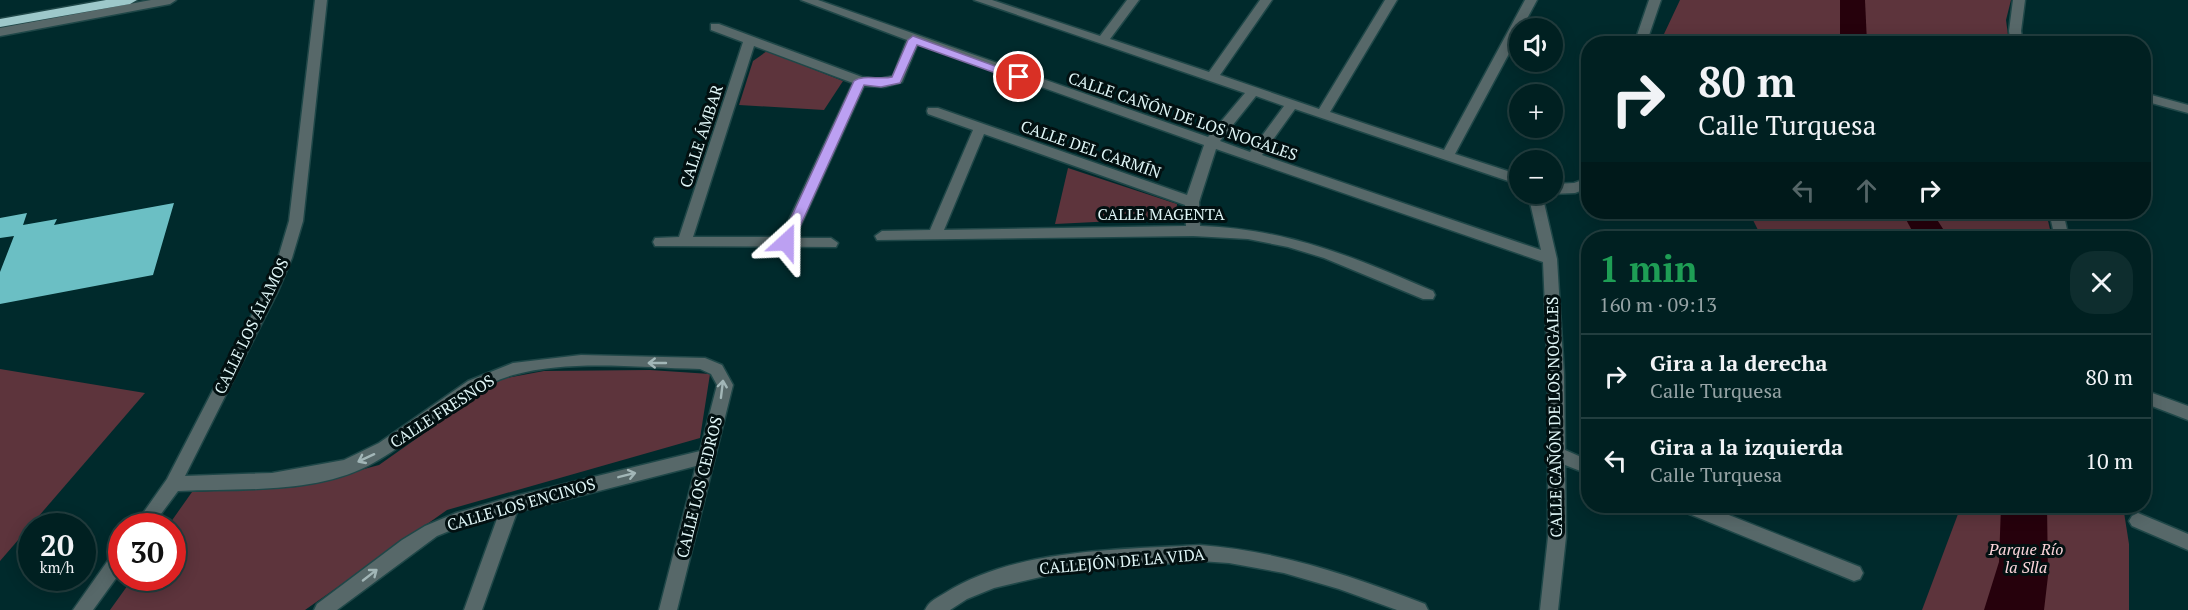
<!DOCTYPE html>
<html lang="es">
<meta charset="utf-8">
<style>
body{margin:0;font-family:"PT Serif",serif;background:#0e2d2e;color:#f1f3f6;height:100vh;display:flex;flex-direction:column;font-size:22px;white-space:nowrap}
*{box-sizing:border-box;margin:0}
p{font-size:20px;color:#95a3a5}
.icon{flex:none;width:33px;height:33px;fill:none;stroke:currentColor;stroke-width:2;stroke-linecap:round;stroke-linejoin:round}
.map{position:relative;flex:1;overflow:hidden}
.details{position:absolute;left:1581px;top:231px;width:570px;height:282px;display:flex;flex-direction:column;background:#002021;border-radius:24px;box-shadow:0 3px 15px #0003,0 0 0 2px #223e3f}
.details>*{flex:none}
.top-card{position:absolute;left:1581px;top:36px;width:570px;height:183px;border-radius:24px;box-shadow:0 3px 15px #0003,0 0 0 2px #223e3f;background:#002021;color:#f1f3f6;overflow:hidden}
.controls{position:absolute;left:1509px;top:18px;display:grid;gap:12px}
.controls a{display:grid;place-items:center;width:54px;height:54px;border-radius:50%;background:#002021;box-shadow:0 3px 15px #0003,0 0 0 2px #223e3f;font-size:30px}
.speed{position:absolute;left:18px;top:513px;display:flex;gap:12px;font-size:30px;font-weight:700;text-align:center}
.speed>*{display:grid;place-content:center;width:78px;height:78px;border-radius:50%;background:#002021;box-shadow:0 3px 15px #0003,0 0 0 2px #223e3f;line-height:1}
.speed small{font-size:15px;font-weight:400}
.speed .limit{border:9px solid #d22;background:#fff;color:#111}
.pin{position:absolute;display:grid;place-items:center;width:51px;height:51px;color:#fff;margin:-26px;border:3px solid #fff;border-radius:50%;box-shadow:0 2px 6px #0007}
.me{position:absolute;width:66px;margin:-33px;rotate:24deg;stroke-linejoin:round;filter:drop-shadow(0 0 4px #0008)}
.turn{display:flex;align-items:center;gap:21px;height:126px;padding:0 18px;font-size:27px}
.turn .icon{width:78px;height:78px;stroke-width:2.5}
.turn b{display:block;font-size:42px;line-height:51px}
.lanes{display:flex;align-items:center;height:57px;padding:0 18px;background:#0003;justify-content:center;gap:30px;direction:ltr}
.lanes .off{opacity:.35}
.round{display:grid;place-items:center;flex:none;width:63px;height:63px;border-radius:24px;background:#0e2d2e}
.overview{display:flex;align-items:center;justify-content:space-between;height:102px;padding:0 18px}
h1{font-size:36px;font-weight:600;line-height:45px;color:#1e9e55}
ul{padding:0;list-style:none}
li{display:flex;align-items:center;gap:18px;height:84px;padding:0 18px;border-top:2px solid #223e3f}
li div{flex:1}
li b{display:block;font-size:22px}
li em{font-style:normal}
.map>svg:first-child{display:block}
</style>
<div class="map">
<svg width="2188" height="610" viewBox="0 0 2188 610">
<rect width="100%" height="100%" fill="#002a2c"/>
<g fill="#5d343c">
<polygon points="1680,0 2011,0 2006,20 2009,43 1668,44 1664,34"/>
<polygon points="767,51 843,81 824,110 739,105 753,61"/>
<polygon points="1068,168 1177,204 1176,218 1055,224"/>
<polygon points="1749,212 2046,212 2052,238 1762,238"/>
<polygon points="0,369 145,393 0,561"/>
<polygon points="650,370 710,374 700,438 447,510 305,610 110,610 133,578 172,578 172,526 168,526 192,492 297,487 379,465 501,379 544,371"/>
<polygon points="1961,506 2123,506 2129,544 2129,610 1922,610"/>
</g>
<g fill="#26010c">
<polygon points="1840,0 1865,0 1867,43 1840,43"/>
<polygon points="1902,212 1932,212 1949,238 1916,238"/>
<polygon points="2001,506 2047,506 2048,576 2044,610 1984,610 1999,562"/>
</g>
<polygon fill="#6bbfc4" points="174,203 153,275 0,304 0,272 14,236 0,238 0,218 27,213 23,225 57,219 54,225"/>
<g fill="none" stroke-linecap="round" stroke-linejoin="round">
<g stroke="#1f4748" stroke-width="3">
<g id="minor">
<polygon points="151,0 176,0 170,4 0,36 0,28"/>
<path d="M 315,0 L 327,0 L 303,221 L 292,258 L 278,291 L 185,476 L 272,473 L 344,460 L 379,443 L 468,381 L 513,363 L 581,355 L 705,358 L 722,365 L 733,385 L 677,610 L 659,610 L 696,466 L 517,512 L 482,610 L 464,610 L 498,516 L 464,525 L 437,536 L 337,610 L 314,610 L 317,604 L 402,540 L 425,526 L 456,513 L 511,497 L 700,451 L 717,385 L 711,374 L 700,369 C 639,368 573,359 513,375 C 460,390 422,436 375,462 C 318,495 241,488 178,491 L 152,526 L 134,526 L 167,479 L 264,291 L 278,258 L 289,221 Z"/>
<path d="M 801,0 L 818,0 L 1208,137 L 1245,93 L 974,0 L 992,0 L 1100,36 L 1127,0 L 1139,0 L 1110,39 L 1209,72 L 1260,0 L 1272,0 L 1220,75 L 1319,109 L 1385,0 L 1397,0 L 1330,112 L 1444,150 L 1525,0 L 1537,0 L 1522,28 L 1520,28 L 1520,33 L 1455,154 L 1520,175 L 1520,185 L 1295,109 L 1262,155 L 1541,250 L 1528,194 L 1542,194 L 1557,259 L 1564,375 L 1565,450 L 1588,460 L 1588,474 L 1565,465 L 1566,537 L 1558,610 L 1540,610 L 1548,537 L 1548,375 L 1543,262 L 1216,149 L 1199,202 L 1200,226 C 1289,229 1353,257 1433,291 L 1435,295 L 1433,299 L 1423,299 L 1324,258 L 1288,247 L 1248,239 L 1193,236 L 877,240 L 875,236 L 882,231 L 930,230 L 973,130 L 928,114 L 927,111 L 928,108 L 938,108 L 1187,195 L 1204,145 L 918,43 L 902,82 L 884,87 L 864,86 L 795,238 L 831,238 L 838,243 L 836,247 L 655,246 L 653,242 L 655,238 L 679,237 L 743,42 L 711,30 L 711,24 L 719,24 L 862,77 L 879,79 L 893,76 L 907,40 ZM 754,46 L 853,83 L 781,237 L 693,237 ZM 1256,96 L 1284,106 L 1250,152 L 1220,141 ZM 984,134 L 1185,205 L 1186,226 L 944,230 Z"/>
<polygon points="1649,0 1661,0 1646,44 1634,44"/>
<polygon points="2013,0 2025,0 2021,31 2023,44 2011,44 2009,31"/>
<polygon points="2144,93 2188,105 2188,113 2144,101"/>
<polygon points="1588,178 1588,188 1575,193 1552,194 1551,194 1552,184 1574,183"/>
<polygon points="2049,212 2063,212 2069,238 2055,238"/>
<polygon points="2144,390 2188,406 2188,420 2144,403"/>
<polygon points="1679,506 1706,506 1860,567 1863,573 1860,579 1854,581 1682,511"/>
<polygon points="2138,513 2188,534 2188,550 2132,526 2129,521 2132,516"/>
<path d="M 1200,545 C 1279,551 1352,576 1425,604 L 1428,610 L 1397,610 L 1339,589 L 1284,573 L 1229,563 L 1200,561 L 1062,572 L 994,588 L 967,599 L 950,610 L 925,610 C 929,601 937,598 945,593 C 1016,548 1119,550 1200,545 Z"/>
<polygon points="122,547 122,570 93,610 73,610 116,549"/>
</g>
</g>
<g stroke="#1f4748" stroke-width="3">
<polygon id="highway" points="106,0 137,0 130,4 0,27 0,19"/>
</g>
<use href="#minor" fill="#576869" fill-rule="evenodd"/>
<use href="#highway" fill="#9dc8ca" fill-rule="evenodd"/>
</g>
<defs><path id="oneway-shaft" d="M-6 0H5M1.5-3L5.5 0L1.5 3" fill="none" stroke-width="1.6" stroke-linecap="round" stroke-linejoin="round" transform="scale(1.5)"/></defs>
<g stroke="#a2b6b7">
<use href="#oneway-shaft" transform="translate(657 363) rotate(180)"/>
<use href="#oneway-shaft" transform="translate(722 389) rotate(-83)"/>
<use href="#oneway-shaft" transform="translate(366 458) rotate(155)"/>
<use href="#oneway-shaft" transform="translate(627 475) rotate(-14)"/>
<use href="#oneway-shaft" transform="translate(370 575) rotate(-38)"/>
</g>
<path fill="#bca0f2" stroke="#7a689d" stroke-width="1.5" d="M 913,36 L 1025,77 L 1015,80 L 917,45 L 900,83 L 881,87 L 864,85 L 793,242 L 786,247 L 782,246 L 780,242 L 854,81 C 863,74 880,80 892,77 L 908,40 Z"/>
<g text-anchor="middle" stroke-width="6" stroke-linejoin="round" paint-order="stroke">
<g font-size="16" fill="#e0f6f7" stroke="#021011">
<text transform="translate(1183 116) rotate(19)" y="6">CALLE CAÑÓN DE LOS NOGALES</text>
<text transform="translate(701 136) rotate(-72)" y="6">CALLE ÁMBAR</text>
<text transform="translate(1091 149) rotate(19)" y="6">CALLE DEL CARMÍN</text>
<text x="1161" y="220">CALLE MAGENTA</text>
<text transform="translate(251 326) rotate(-64)" y="6">CALLE LOS ÁLAMOS</text>
<text transform="translate(442 411) rotate(-33)" y="6">CALLE FRESNOS</text>
<text transform="translate(1554 417) rotate(-91)" y="6">CALLE CAÑÓN DE LOS NOGALES</text>
<text transform="translate(699 487) rotate(-76)" y="6">CALLE LOS CEDROS</text>
<text transform="translate(521 504) rotate(-16)" y="6">CALLE LOS ENCINOS</text>
<text transform="translate(1122 561) rotate(-5)" y="6">CALLEJÓN DE LA VIDA</text>
</g>
<g font-size="16" font-style="italic" fill="#fbd4da" stroke="#021011">
<text x="2026" y="555">Parque Río<tspan x="2026" dy="18">la Slla</tspan></text>
</g>
</g>
</svg>
<div class="controls">
<a><svg class="icon" aria-label="sound" viewBox="0 0 24 24"><path d="M4 9h4l5-4v14l-5-4H4zM17 9q2 3 0 6"/></svg></a>
<a>+</a>
<a>−</a>
</div>
<div class="speed"><div>20<small>km/h</small></div><div class="limit">30</div></div>
<div class="pin" style="left:1019px;top:77px;background:#d93025"><svg class="icon" aria-label="arrive" viewBox="0 0 24 24"><path d="M6 21V4h12l-3 4 3 4H6"/></svg></div>
<svg class="me" style="left:786px;top:242px" viewBox="-20 -20 40 40"><path d="M0-17L14 15 0 8-14 15z" fill="#bca0f2" stroke="#fff" stroke-width="4"/></svg>
<div class="top-card">
<div class="turn"><svg class="icon" aria-label="right" viewBox="0 0 24 24"><path d="M7 20v-9h11M14 6l5 5-5 5"/></svg><div><b>80 m</b>Calle Turquesa</div></div>
<div class="lanes"><svg class="icon off" aria-label="left" viewBox="0 0 24 24"><path d="M17 20v-9H6M10 6l-5 5 5 5"/></svg><svg class="icon off" aria-label="ahead" viewBox="0 0 24 24"><path d="M12 20V5M6 11l6-6 6 6"/></svg><svg class="icon" aria-label="right" viewBox="0 0 24 24"><path d="M7 20v-9h11M14 6l5 5-5 5"/></svg></div>
</div>
<section class="details">
<div class="overview"><div><h1>1 min</h1><p>160 m · 09:13</p></div><a class="round"><svg class="icon" aria-label="close" viewBox="0 0 24 24"><path d="M6 6l12 12M18 6L6 18"/></svg></a></div>
<ul>
<li><svg class="icon" aria-label="right" viewBox="0 0 24 24"><path d="M7 20v-9h11M14 6l5 5-5 5"/></svg><div><b>Gira a la derecha</b><p>Calle Turquesa</p></div><em>80 m</em></li>
<li><svg class="icon" aria-label="left" viewBox="0 0 24 24"><path d="M17 20v-9H6M10 6l-5 5 5 5"/></svg><div><b>Gira a la izquierda</b><p>Calle Turquesa</p></div><em>10 m</em></li>
</ul>
</section>
</div>
